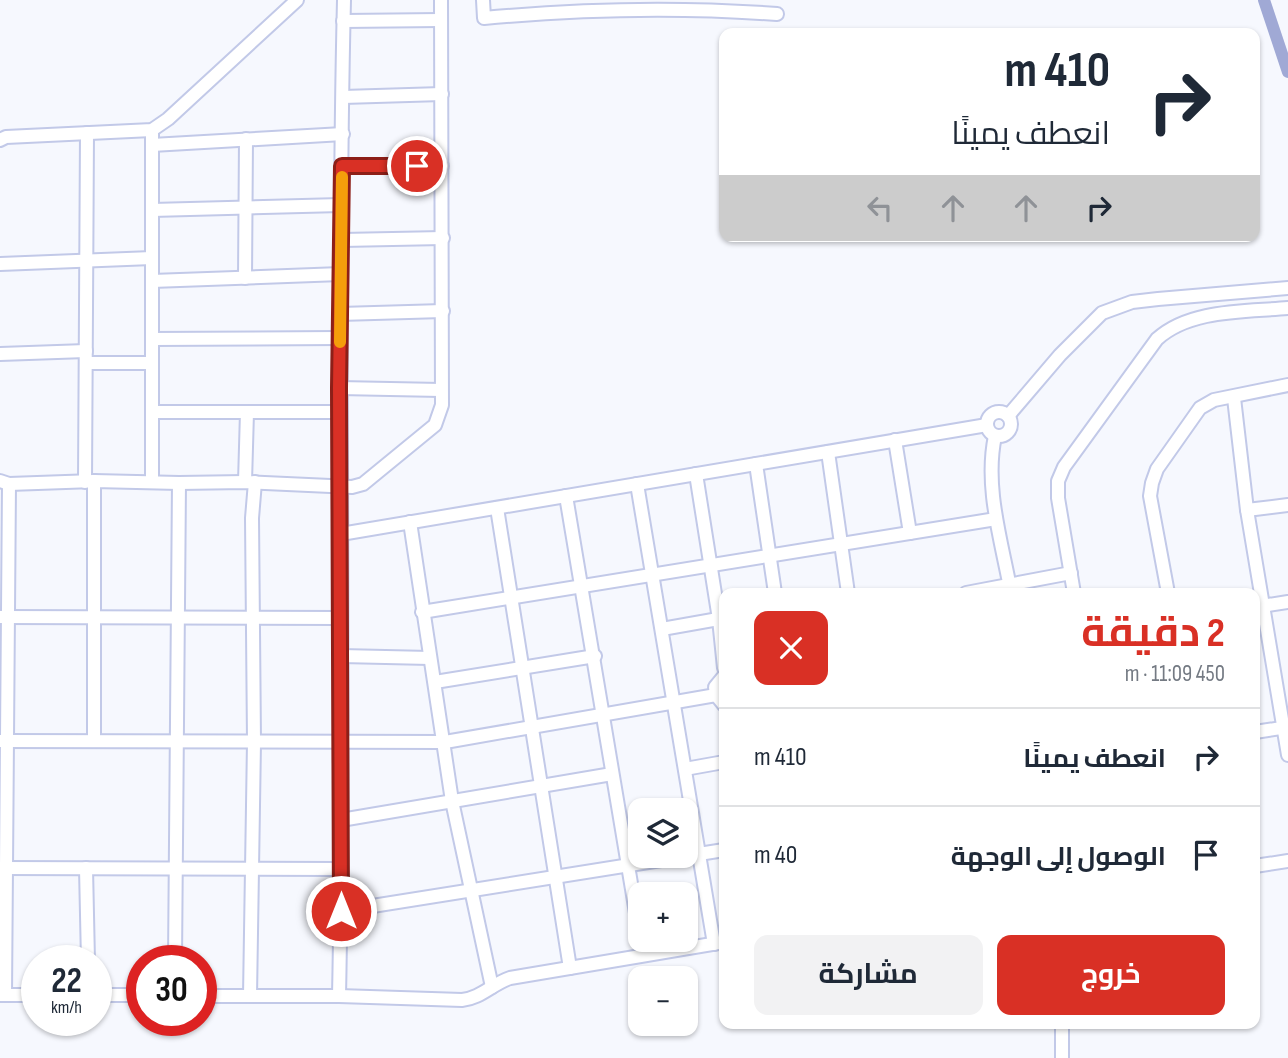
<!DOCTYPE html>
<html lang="ar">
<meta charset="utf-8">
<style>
body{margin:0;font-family:"Sofia Sans Condensed",Cairo,sans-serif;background:#f2f2f3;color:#1f2937;direction:rtl;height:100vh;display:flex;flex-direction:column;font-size:26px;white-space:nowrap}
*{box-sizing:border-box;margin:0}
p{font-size:23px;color:#747a83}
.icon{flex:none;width:38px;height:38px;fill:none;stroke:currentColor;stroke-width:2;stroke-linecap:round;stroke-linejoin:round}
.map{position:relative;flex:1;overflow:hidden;direction:ltr}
.sheet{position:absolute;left:719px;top:588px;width:541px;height:441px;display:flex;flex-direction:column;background:#fff;border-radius:14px;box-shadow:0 2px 5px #0004;direction:rtl}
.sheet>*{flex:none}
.banner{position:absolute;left:719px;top:28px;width:541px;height:214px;border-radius:14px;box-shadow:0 2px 5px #0004;direction:rtl;background:#fff;color:#1f2937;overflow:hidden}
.buttons{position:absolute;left:628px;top:798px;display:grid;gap:14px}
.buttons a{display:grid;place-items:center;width:70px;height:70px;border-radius:14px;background:#fff;box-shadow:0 2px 5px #0004;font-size:35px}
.speed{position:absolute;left:21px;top:945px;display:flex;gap:14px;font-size:35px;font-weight:700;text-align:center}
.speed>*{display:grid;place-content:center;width:91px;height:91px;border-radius:50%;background:#fff;box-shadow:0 2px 5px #0004;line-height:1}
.speed small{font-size:18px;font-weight:400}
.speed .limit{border:10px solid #d22;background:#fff;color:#111}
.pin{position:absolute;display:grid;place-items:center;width:60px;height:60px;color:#fff;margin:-30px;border:4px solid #fff;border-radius:50%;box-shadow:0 2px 7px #0007}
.me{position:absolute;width:77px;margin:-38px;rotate:0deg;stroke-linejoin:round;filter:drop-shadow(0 0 5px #0008)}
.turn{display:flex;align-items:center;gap:24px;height:147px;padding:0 35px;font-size:32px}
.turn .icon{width:91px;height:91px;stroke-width:2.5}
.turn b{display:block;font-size:49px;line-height:60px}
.lanes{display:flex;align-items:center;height:66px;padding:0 35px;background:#0003;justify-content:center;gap:35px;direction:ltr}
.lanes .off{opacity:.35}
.round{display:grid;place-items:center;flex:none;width:74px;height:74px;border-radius:14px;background:#f2f2f3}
.headline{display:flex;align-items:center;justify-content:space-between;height:119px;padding:0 35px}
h1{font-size:42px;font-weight:700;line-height:52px;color:#d93025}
.button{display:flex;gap:14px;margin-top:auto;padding:14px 35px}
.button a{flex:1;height:80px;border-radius:14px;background:#d93025;color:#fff;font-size:28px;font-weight:700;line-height:80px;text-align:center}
.button a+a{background:#f2f2f3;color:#1f2937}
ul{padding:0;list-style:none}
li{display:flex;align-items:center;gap:21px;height:98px;padding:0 35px;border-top:2px solid #e0e1e3}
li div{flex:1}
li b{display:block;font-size:26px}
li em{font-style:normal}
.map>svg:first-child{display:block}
</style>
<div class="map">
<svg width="1288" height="1058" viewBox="0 0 1288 1058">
<rect width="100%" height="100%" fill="#f6f8fe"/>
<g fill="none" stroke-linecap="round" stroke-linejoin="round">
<polyline stroke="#a0a9d5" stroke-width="12" points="1264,0 1288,72"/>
<g stroke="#c2c9e8" stroke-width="16">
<g id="minor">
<path d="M 483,0 L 484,18 C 581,9 680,7 777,14"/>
<polyline points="343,21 441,20"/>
<polyline points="343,97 442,94"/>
<polyline points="0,140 6,137 152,130 168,119 297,0"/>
<polyline points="152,145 343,134"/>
<polyline points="342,166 442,166"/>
<polyline points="152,210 341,205"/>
<polyline points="342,240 443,238"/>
<polyline points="0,264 152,258"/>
<polyline points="245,278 246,139"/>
<polyline points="152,281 341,274"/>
<polyline points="340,314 443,311"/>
<polyline points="152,339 340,338"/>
<polyline points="0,354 86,351"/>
<polyline points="86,363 152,363"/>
<polyline points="339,388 441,390"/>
<polyline points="1234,398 1247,510 1288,755"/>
<circle cx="999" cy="424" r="12"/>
<polyline points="152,412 339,412"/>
<polyline points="1008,416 1060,355 1102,313 1132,302 1158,299 1288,288"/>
<path d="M 995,436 C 984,488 1002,542 1011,593"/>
<polyline points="895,440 910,533"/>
<polyline points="828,452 848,593"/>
<polyline points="756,464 775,593"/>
<polyline points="696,474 719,619 724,668"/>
<polyline points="0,481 9,484 94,481 179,483 245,482 352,487 363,484 435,425 442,405 441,0"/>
<polyline points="85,482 87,133"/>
<polyline points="152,482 152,130"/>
<polyline points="245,482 247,412"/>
<polyline points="637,484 714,944"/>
<polyline points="566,496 640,937"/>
<polyline points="497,508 570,968"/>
<polyline points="1247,510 1288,505"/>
<polyline points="410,522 452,801 492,987"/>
<polyline points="341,534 987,425"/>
<polyline points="966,593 1071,573"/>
<path d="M 1074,593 L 1058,498 L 1058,481 L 1064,467 L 1157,339 C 1190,309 1245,312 1288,308"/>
<polyline points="1168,593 1150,496 1152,483 1157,469 1200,408 1214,400 1288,385"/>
<polyline points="1255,607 1288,602"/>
<polyline points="422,612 996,519"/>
<polyline points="0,617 341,618"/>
<polyline points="662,629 724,618"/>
<polyline points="341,656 430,658"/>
<polyline points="724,676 715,687 716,695 724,705"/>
<polyline points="435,682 595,656"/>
<polyline points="1255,732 1288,727"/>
<polyline points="0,741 445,742 716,695"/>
<polyline points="94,741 94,481"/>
<polyline points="685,769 724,762"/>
<polyline points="341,820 612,774"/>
<polyline points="1255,866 1288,861"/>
<polyline points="0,868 340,869"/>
<polyline points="86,868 88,961"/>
<polyline points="341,911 724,850"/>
<polyline points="175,961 179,483"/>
<polyline points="0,995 37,995"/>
<polyline points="5,995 9,484"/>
<polyline points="96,995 142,995"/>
<path d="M 201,996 L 339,996 L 462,1000 C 481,998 492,984 510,978 L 724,942"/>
<polyline points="250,996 254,742 252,518 255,482"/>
<path d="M 339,996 C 346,664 336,332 344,0"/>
<polyline points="1062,1058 1062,1024"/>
</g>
</g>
<use href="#minor" stroke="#fff" stroke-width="12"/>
</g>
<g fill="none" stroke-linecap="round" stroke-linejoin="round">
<g stroke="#8d1f18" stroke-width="18">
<polyline id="route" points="341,911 339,388 342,166 417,166"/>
</g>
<use href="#route" stroke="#d93025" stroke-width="12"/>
<polyline stroke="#f59e0b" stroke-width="12" points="340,342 342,177"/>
</g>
</svg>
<div class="buttons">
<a><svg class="icon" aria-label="layers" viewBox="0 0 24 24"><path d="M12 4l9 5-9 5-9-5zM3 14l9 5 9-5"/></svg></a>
<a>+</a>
<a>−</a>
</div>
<div class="speed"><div>22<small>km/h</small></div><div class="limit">30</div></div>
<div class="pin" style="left:417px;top:166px;background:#d93025"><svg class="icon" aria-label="arrive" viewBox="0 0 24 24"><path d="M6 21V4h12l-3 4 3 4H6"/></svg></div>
<svg class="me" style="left:341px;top:911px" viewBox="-20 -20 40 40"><circle r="17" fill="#d93025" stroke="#fff" stroke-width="3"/><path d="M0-11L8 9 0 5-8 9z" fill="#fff"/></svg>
<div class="banner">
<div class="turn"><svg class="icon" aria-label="right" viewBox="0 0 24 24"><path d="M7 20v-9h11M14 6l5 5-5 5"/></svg><div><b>410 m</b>انعطف يمينًا</div></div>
<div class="lanes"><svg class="icon off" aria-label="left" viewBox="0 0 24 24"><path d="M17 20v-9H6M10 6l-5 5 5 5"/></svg><svg class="icon off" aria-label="ahead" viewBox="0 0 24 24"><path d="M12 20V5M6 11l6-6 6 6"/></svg><svg class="icon off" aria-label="ahead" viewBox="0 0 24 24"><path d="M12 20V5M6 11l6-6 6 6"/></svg><svg class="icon" aria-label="right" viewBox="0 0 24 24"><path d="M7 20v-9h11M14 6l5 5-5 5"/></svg></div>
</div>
<section class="sheet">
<div class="headline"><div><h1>2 دقيقة</h1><p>450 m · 11:09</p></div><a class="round" style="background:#d93025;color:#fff"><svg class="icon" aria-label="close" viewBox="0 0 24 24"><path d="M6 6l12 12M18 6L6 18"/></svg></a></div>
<ul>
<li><svg class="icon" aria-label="right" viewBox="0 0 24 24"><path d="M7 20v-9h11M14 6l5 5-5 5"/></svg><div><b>انعطف يمينًا</b></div><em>410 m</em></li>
<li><svg class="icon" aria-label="arrive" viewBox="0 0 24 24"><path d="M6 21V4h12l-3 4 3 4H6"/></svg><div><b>الوصول إلى الوجهة</b></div><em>40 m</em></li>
</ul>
<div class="button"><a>خروج</a><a>مشاركة</a></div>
</section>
</div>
